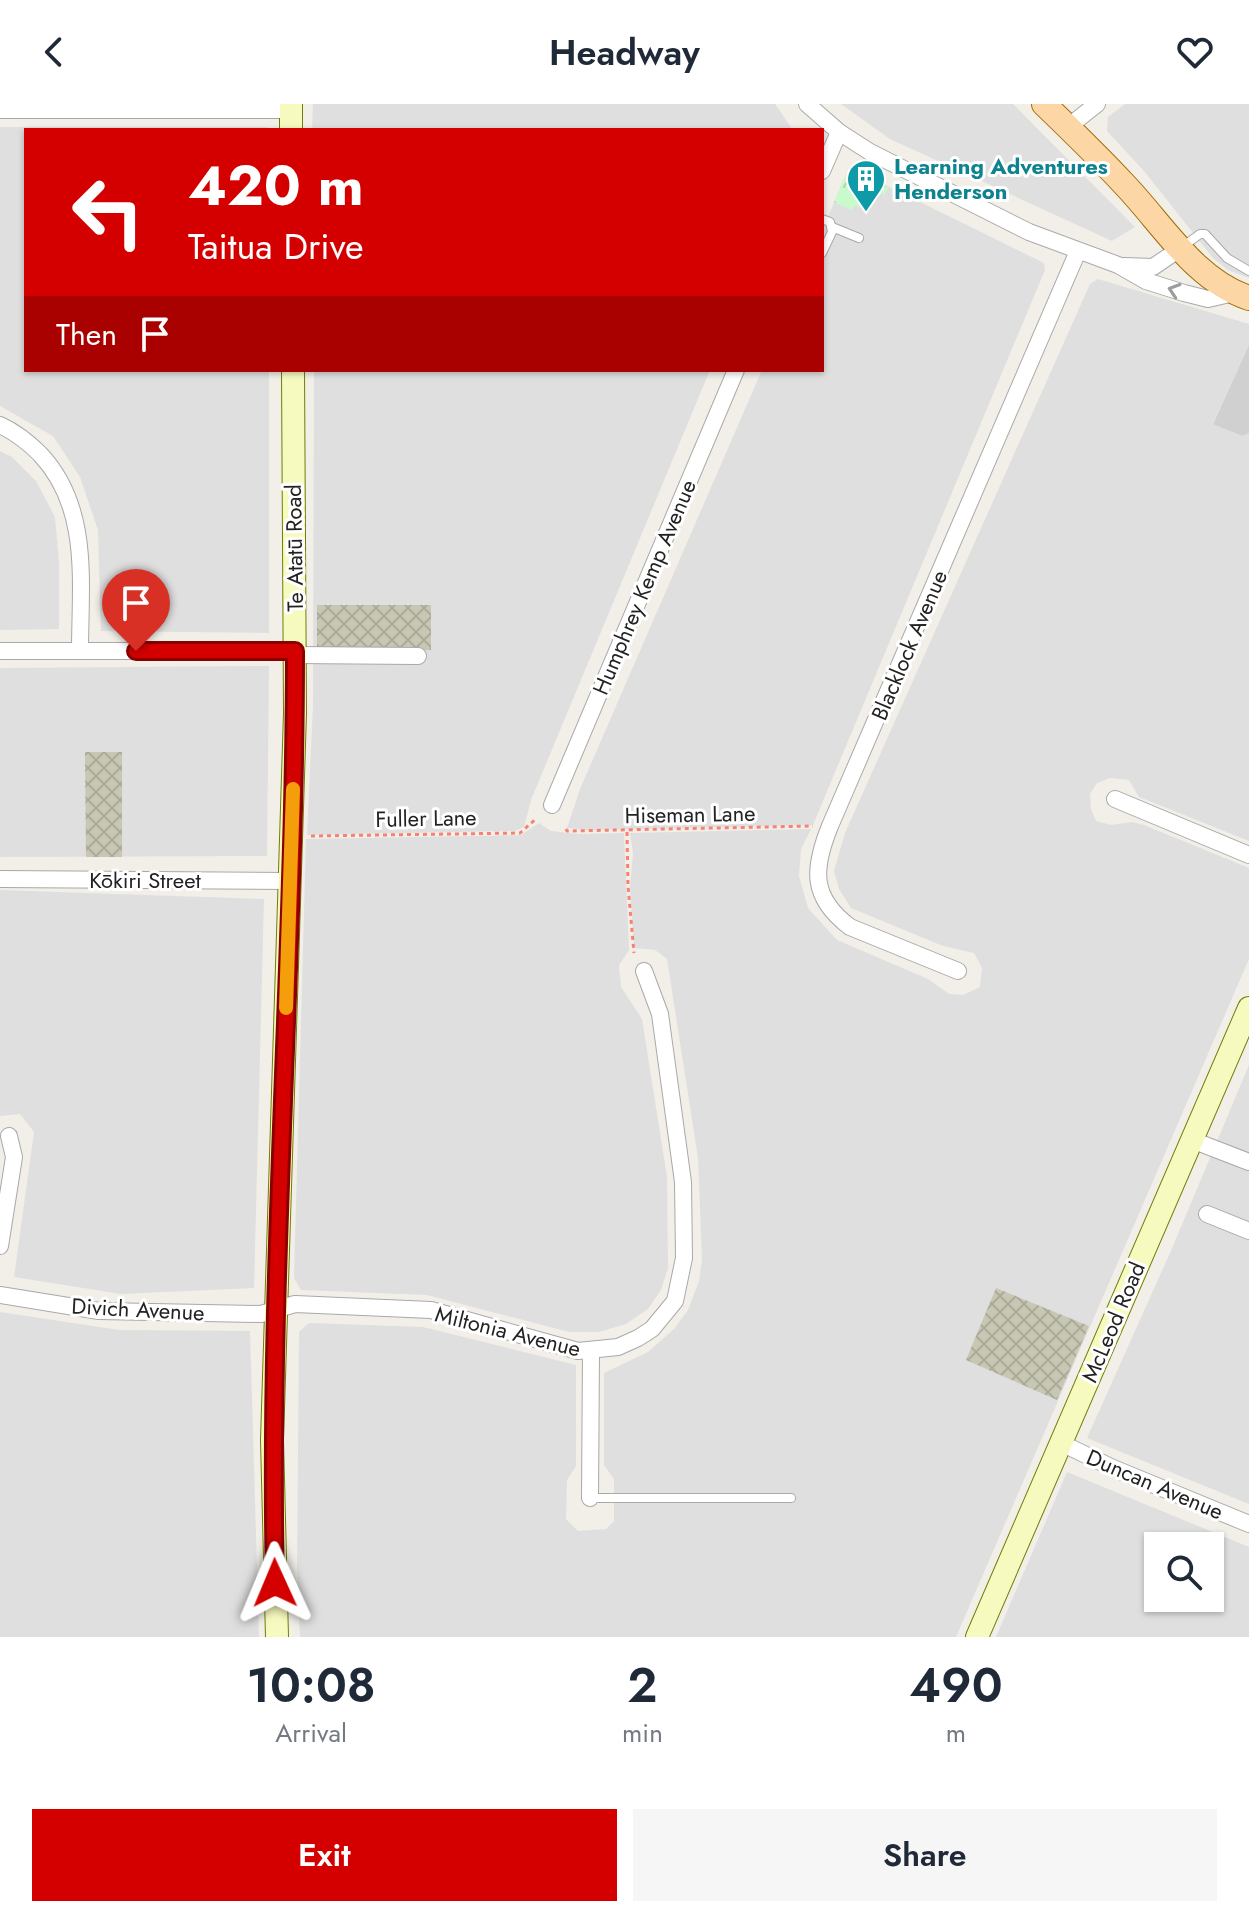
<!DOCTYPE html>
<meta charset="utf-8">
<style>
body{margin:0;font-family:Jost,sans-serif;background:#f6f6f7;color:#1f2937;height:100vh;display:flex;flex-direction:column;font-size:30px;white-space:nowrap}
*{box-sizing:border-box;margin:0}
p{font-size:26px;color:#747a83}
.icon{flex:none;width:44px;height:44px;fill:none;stroke:currentColor;stroke-width:2;stroke-linecap:round;stroke-linejoin:round}
.map{position:relative;height:1533px;overflow:hidden}
.sheet{display:flex;flex-direction:column;background:#fff;flex:1}
.sheet>*{flex:none}
.hud{position:absolute;left:24px;top:24px;width:800px;height:244px;border-radius:0px;box-shadow:0 2px 6px #0004;background:#d40000;color:#fff;overflow:hidden}
.controls{position:absolute;left:1144px;top:1428px;display:grid;gap:16px}
.controls a{display:grid;place-items:center;width:80px;height:80px;border-radius:0px;background:#fff;box-shadow:0 2px 6px #0004;font-size:40px}
.pin{position:absolute;display:grid;place-items:center;width:68px;height:68px;color:#fff;margin:-82px -34px;border-radius:50% 50% 50% 0;rotate:-45deg;box-shadow:0 0 8px #0007}
.pin .icon{rotate:45deg}
.me{position:absolute;width:88px;margin:-44px;rotate:359deg;stroke-linejoin:round;filter:drop-shadow(0 0 6px #0008)}
.turn{display:flex;align-items:center;gap:28px;height:168px;padding:0 32px;font-size:36px}
.turn .icon{width:104px;height:104px;stroke-width:2.5}
.turn b{display:block;font-size:56px;line-height:68px}
.then{display:flex;align-items:center;height:76px;padding:0 32px;background:#0003;gap:16px;font-size:30px}
.eta{display:flex;justify-content:space-evenly;align-items:center;height:136px;text-align:center}
.eta b{font-size:48px;font-weight:600;line-height:56px}
.action{display:flex;gap:16px;margin-top:auto;padding:16px 32px}
.action a{flex:1;height:92px;border-radius:0px;background:#d40000;color:#fff;font-size:32px;font-weight:600;line-height:92px;text-align:center}
.action a+a{background:#f6f6f7;color:#1f2937}
header{display:flex;justify-content:space-between;align-items:center;height:104px;padding:0 32px;background:#fff;font-size:36px;font-weight:600}
.map>svg:first-child{display:block}
</style>
<header><svg class="icon" aria-label="back" viewBox="0 0 24 24"><path d="M15 5l-7 7 7 7"/></svg>Headway<svg class="icon" aria-label="heart" viewBox="0 0 24 24"><path d="M12 20l-8-8c-3-5 5-10 8-4 3-6 11-1 8 4z"/></svg></header>
<div class="map">
<svg width="1249" height="1533" viewBox="0 0 1249 1533">
<defs>
<pattern id="construction-cross-hatch" width="8" height="8" patternUnits="userSpaceOnUse" patternTransform="scale(2)"><rect width="8" height="8" fill="#c7c7b4"/><path d="M0 0l8 8M0 8l8-8" fill="none" stroke="#abab9a"/></pattern>
<pattern id="park-crowns" width="20" height="18" patternUnits="userSpaceOnUse" patternTransform="scale(2)"><rect width="20" height="18" fill="#c8facc"/><path d="M2 6a3 3 0 1 1 6 0M12 15a3 3 0 1 1 6 0" fill="none" stroke="#acd6af"/></pattern>
</defs>
<rect width="100%" height="100%" fill="#f2efe9"/>
<g fill="#e0dfdf" fill-rule="evenodd">
<polygon points="313,0 775,0 793,26 312,26"/>
<polygon points="841,0 1013,0 1135,123 1112,137 890,35"/>
<polygon points="1125,0 1249,0 1249,174 1228,166 1213,154 1144,67 1107,27 1108,13"/>
<polygon points="0,23 268,23 268,26 26,26 26,266 269,266 269,529 101,527 98,426 80,373 53,332 0,302"/>
<polygon points="857,67 1044,159 1045,166 813,721 585,726 567,724 580,685 762,266 822,266 822,127 846,70"/>
<polygon points="1098,175 1249,220 1249,241 1213,319 1241,332 1249,329 1249,737 1139,693 1129,676 1110,674 1097,679 1090,690 1091,705 1096,717 1111,721 1132,718 1144,721 1249,764 1249,855 956,1533 300,1533 297,1469 299,1228 309,1219 423,1223 576,1261 576,1362 567,1376 566,1415 578,1427 606,1425 614,1417 614,1375 604,1361 604,1269 648,1248 674,1225 688,1206 699,1177 702,1155 698,1054 667,855 655,846 634,844 630,783 633,749 630,729 811,725 801,745 799,772 808,804 837,836 928,875 949,890 963,891 980,883 982,864 974,849 943,842 851,804 839,785 834,767 845,729 1090,180"/>
<polygon points="314,266 710,266 531,696 524,723 515,727 307,731 313,601"/>
<polygon points="0,347 12,353 36,377 55,413 59,458 59,525 0,526"/>
<polygon points="269,562 267,752 0,753 0,564"/>
<polygon points="539,719 551,727 578,730 624,729 629,846 619,861 621,883 642,915 667,1073 668,1164 661,1186 648,1205 626,1220 599,1228 569,1228 427,1191 301,1186 294,1174 306,735 521,731"/>
<polygon points="0,786 264,795 254,1184 121,1190 14,1173 34,1028 20,1010 0,1012"/>
<polygon points="1249,961 1249,1400 1087,1334 1170,1149"/>
<polygon points="0,1208 119,1226 250,1227 259,1533 0,1533"/>
<path d="M 1067,1368 L 1249,1443 L 1249,1533 L 996,1533 ZM 1158,1442 L 1210,1442 L 1210,1494 L 1158,1494 Z"/>
</g>
<polygon fill="#d0d0d0" points="1249,241 1249,329 1242,332 1213,320"/>
<g fill="url(#construction-cross-hatch)">
<polygon points="317,501 431,501 431,546 317,547"/>
<polygon points="85,648 122,648 122,753 86,753"/>
<polygon points="996,1184 1089,1222 1057,1296 966,1256"/>
</g>
<polygon fill="url(#park-crowns)" points="857,67 889,83 884,91 870,85 861,104 855,101 852,106 834,98 846,70"/>
<g fill="none" stroke-linecap="round" stroke-linejoin="round">
<g stroke="#a9a9a9" stroke-width="10">
<g id="lane">
<polyline points="822,115 830,118 832,128 822,149"/>
<polyline points="832,123 859,134"/>
<polyline points="1182,143 1200,130 1205,130 1227,154 1249,167"/>
<polyline points="590,1394 791,1394"/>
</g>
</g>
<g stroke="#a9a9a9" stroke-width="18">
<g id="street">
<polyline points="807,0 839,28 870,48 1029,128 1118,161 1146,177 1184,189 1208,195 1234,189"/>
<polyline points="0,6 291,6"/>
<polyline points="1068,23 1097,0"/>
<polyline points="822,67 839,28"/>
<polyline points="1124,162 1153,163 1181,144"/>
<path d="M 0,321 C 15,328 28,338 40,350 C 91,404 80,479 80,547"/>
<polyline points="0,547 295,547"/>
<polyline points="295,551 418,552"/>
<polyline points="1115,695 1249,751"/>
<polyline points="552,701 736,266"/>
<polyline points="0,775 290,777"/>
<path d="M 958,867 L 850,823 C 810,793 813,764 830,722 L 1078,147"/>
<polyline points="1192,1036 1249,1058"/>
<polyline points="1207,1110 1249,1127"/>
<polyline points="0,1142 14,1053 9,1032"/>
<polyline points="0,1191 99,1207 261,1210 295,1200 431,1206 578,1247 618,1243 638,1234 652,1225 675,1197 684,1154 683,1078 660,910 644,867"/>
<polyline points="1061,1339 1113,1364 1249,1420"/>
<polyline points="590,1394 591,1247"/>
</g>
</g>
<g stroke="#707d05" stroke-width="24">
<g id="secondary">
<polyline points="291,0 291,26"/>
<polyline points="277,1533 272,1336 295,609 293,266"/>
<polyline points="977,1533 1249,904"/>
</g>
</g>
<g stroke="#a06b00" stroke-width="26">
<path id="primary" d="M 1044,0 C 1071,26 1098,52 1123,79 C 1162,119 1194,176 1249,194"/>
</g>
<g stroke="#fa8072" stroke-width="3" stroke-dasharray="4 4" stroke-linecap="butt">
<polyline points="566,725 567,727 813,722"/>
<polyline points="627,728 628,782 634,849"/>
<polyline points="311,732 520,729 537,714"/>
</g>
<use href="#lane" stroke="#fff" stroke-width="8"/>
<use href="#street" stroke="#fff" stroke-width="16"/>
<use href="#secondary" stroke="#f7fabf" stroke-width="22"/>
<use href="#primary" stroke="#fcd6a4" stroke-width="24"/>
</g>
<defs><path id="oneway-chevron" d="M-2-3.5L2.5 0L-2 3.5" fill="none" stroke-width="1.6" stroke-linecap="round" stroke-linejoin="round" transform="scale(2)"/></defs>
<use stroke="#9c9c9c" href="#oneway-chevron" transform="translate(1174 186) rotate(-162)"/>
<g fill="none" stroke-linecap="round" stroke-linejoin="round">
<g stroke="#8a0000" stroke-width="20">
<path id="route" d="M 136,547 L 295,547 C 295,858 268,1168 275,1479"/>
</g>
<use href="#route" stroke="#d40000" stroke-width="14"/>
<polyline stroke="#f59e0b" stroke-width="14" points="286,904 293,685"/>
</g>
<defs>
<g id="building-pin" transform="scale(2)"><path d="M0 17L-7.5 6A9.5 9.5 0 1 1 7.5 6Z" fill="#0f9aa8" stroke="#fff"/><path d="M-4-6H4V6H1V3H-1V6H-4ZM-2.5-4.3h1.7v1.8h-1.7ZM.8-4.3h1.7v1.8H.8ZM-2.5-1h1.7V.8h-1.7ZM.8-1h1.7V.8H.8Z" fill="#fff"/></g>
</defs>
<g fill-rule="evenodd">
<use href="#building-pin" x="866" y="75"/>
</g>
<g text-anchor="middle" stroke-width="6" stroke-linejoin="round" paint-order="stroke">
<g font-size="22" font-weight="bold" fill="#0d838f" stroke="#fff" text-anchor="start">
<text x="894" y="70">Learning Adventures<tspan x="894" dy="25">Henderson</tspan></text>
</g>
<g font-size="22" fill="#222" stroke="#fff">
<text transform="translate(294 444) rotate(-91)" y="8">Te Atatū Road</text>
<text transform="translate(644 483) rotate(-67)" y="8">Humphrey Kemp Avenue</text>
<text transform="translate(909 541) rotate(-67)" y="8">Blacklock Avenue</text>
<text transform="translate(690 710) rotate(-1)" y="8">Hiseman Lane</text>
<text transform="translate(426 714) rotate(-1)" y="8">Fuller Lane</text>
<text x="145" y="784">Kōkiri Street</text>
<text transform="translate(138 1205) rotate(3)" y="8">Divich Avenue</text>
<text transform="translate(1113 1218) rotate(-67)" y="8">McLeod Road</text>
<text transform="translate(508 1227) rotate(14)" y="8">Miltonia Avenue</text>
<text transform="translate(1155 1380) rotate(23)" y="8">Duncan Avenue</text>
</g>
</g>
</svg>
<div class="controls">
<a><svg class="icon" aria-label="search" viewBox="0 0 24 24"><circle cx="10" cy="10" r="6"/><path d="M15 15l6 6"/></svg></a>
</div>
<div class="pin" style="left:136px;top:547px;background:#d93025"><svg class="icon" aria-label="arrive" viewBox="0 0 24 24"><path d="M6 21V4h12l-3 4 3 4H6"/></svg></div>
<svg class="me" style="left:275px;top:1479px" viewBox="-20 -20 40 40"><path d="M0-17L14 15 0 8-14 15z" fill="#d40000" stroke="#fff" stroke-width="4"/></svg>
<div class="hud">
<div class="turn"><svg class="icon" aria-label="left" viewBox="0 0 24 24"><path d="M17 20v-9H6M10 6l-5 5 5 5"/></svg><div><b>420 m</b>Taitua Drive</div></div>
<div class="then">Then<svg class="icon" aria-label="arrive" viewBox="0 0 24 24"><path d="M6 21V4h12l-3 4 3 4H6"/></svg></div>
</div>
</div>
<section class="sheet">
<div class="eta">
<div><b>10:08</b><p>Arrival</p></div>
<div><b>2</b><p>min</p></div>
<div><b>490</b><p>m</p></div>
</div>
<div class="action"><a>Exit</a><a>Share</a></div>
</section>
